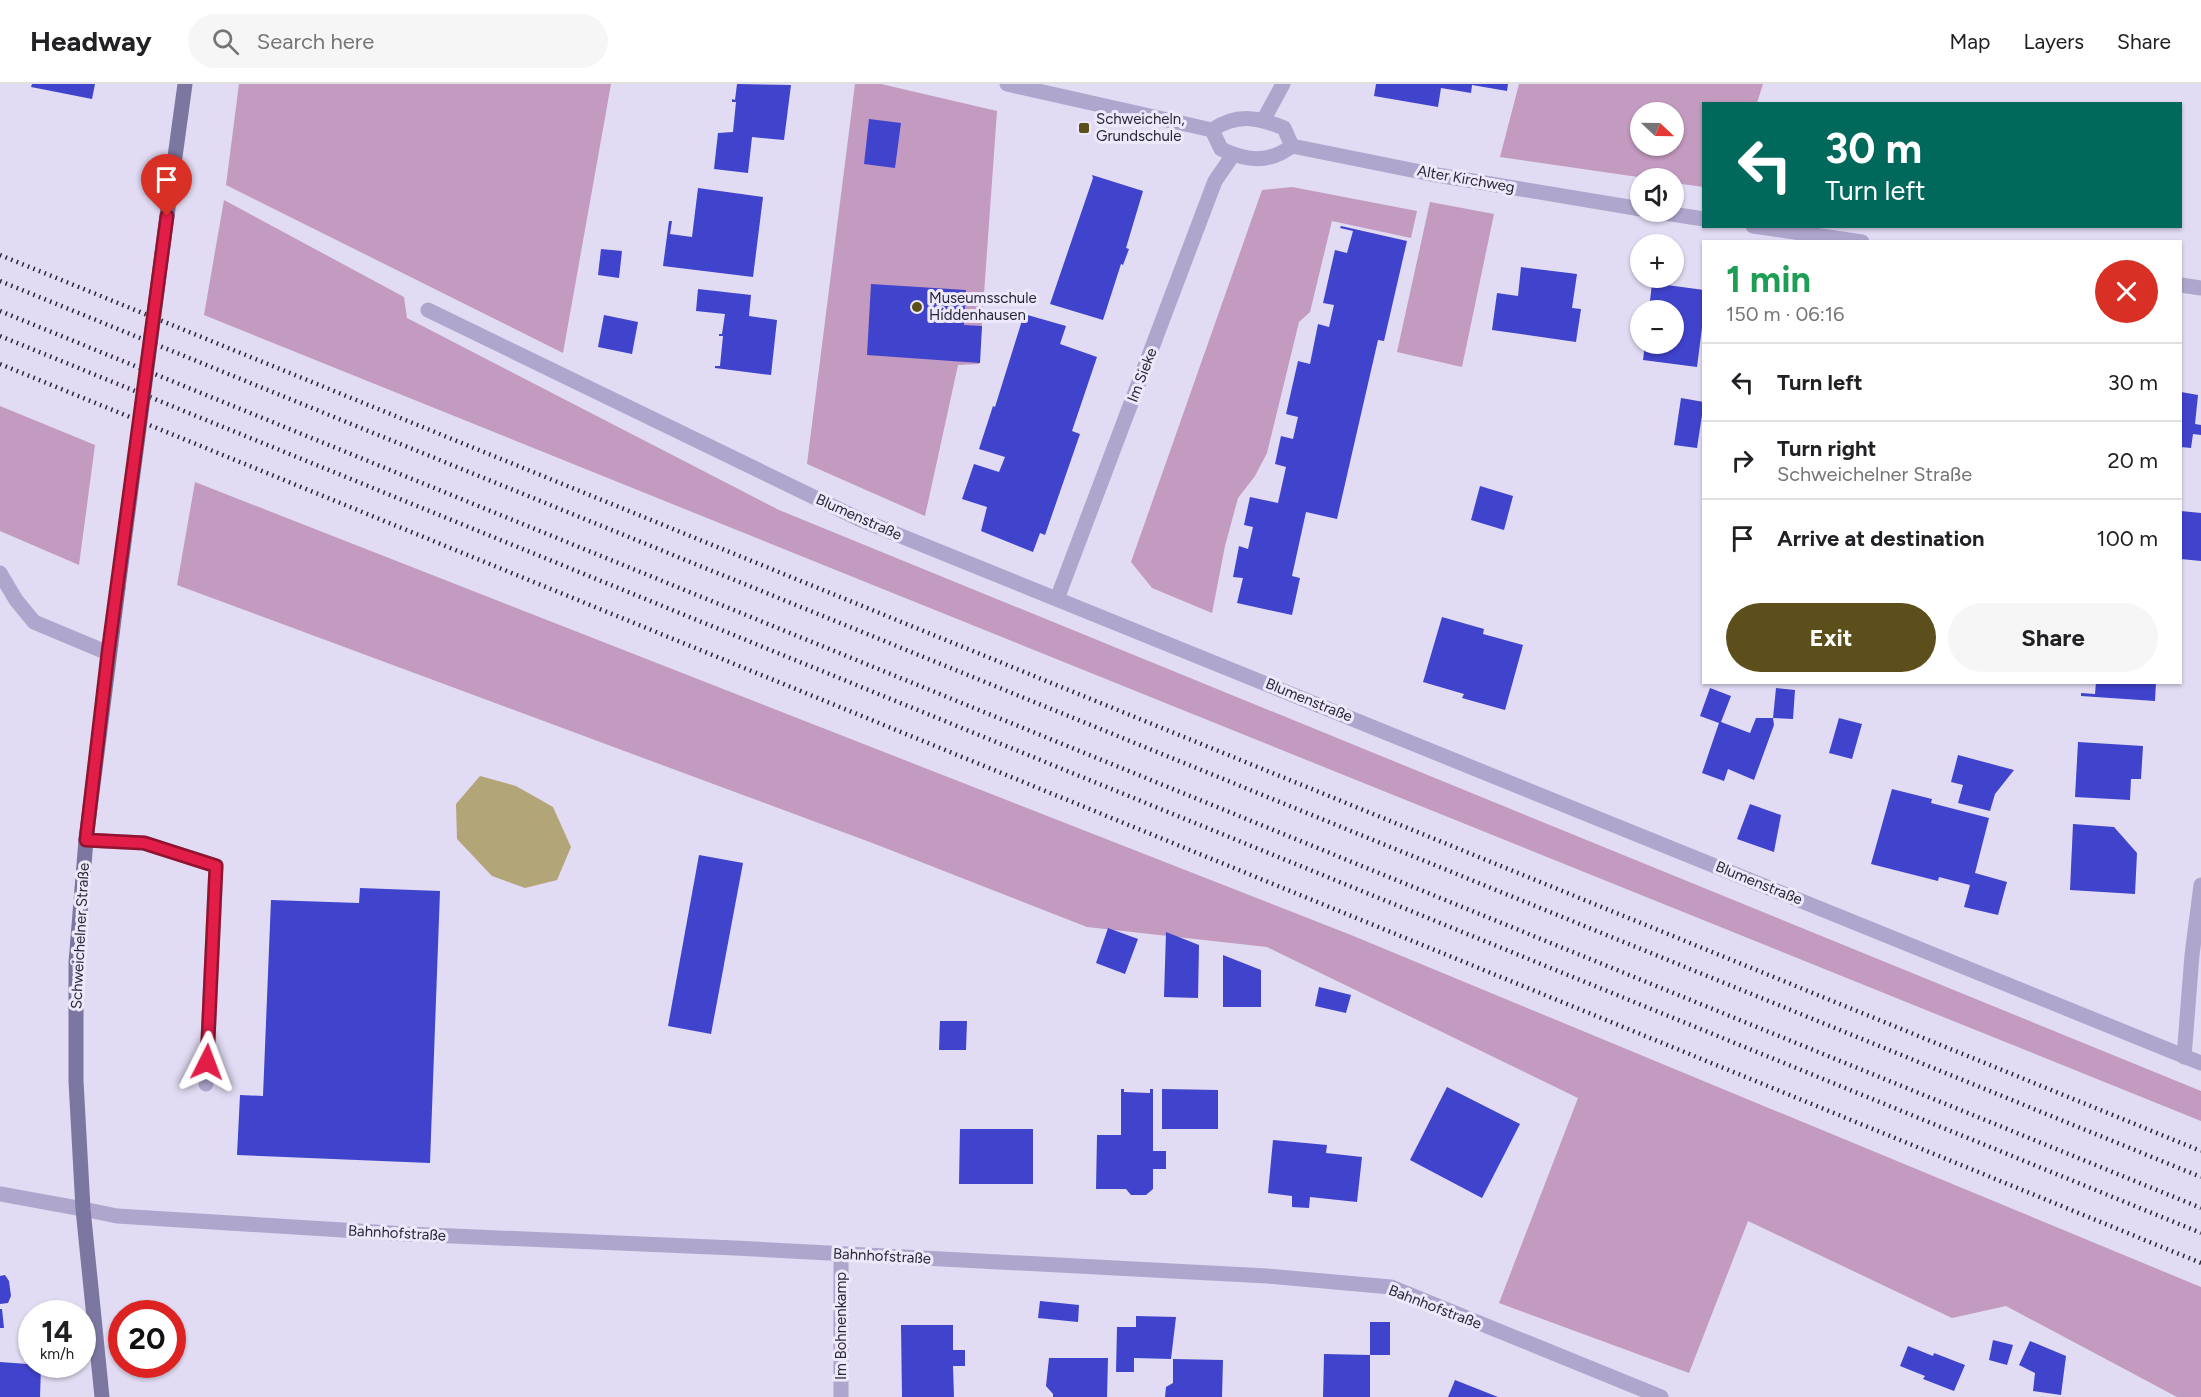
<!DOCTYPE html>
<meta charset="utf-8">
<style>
body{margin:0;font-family:Figtree,sans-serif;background:#f6f6f6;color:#202124;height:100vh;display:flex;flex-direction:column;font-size:22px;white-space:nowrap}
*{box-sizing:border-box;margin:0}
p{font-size:20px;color:#757577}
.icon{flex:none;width:33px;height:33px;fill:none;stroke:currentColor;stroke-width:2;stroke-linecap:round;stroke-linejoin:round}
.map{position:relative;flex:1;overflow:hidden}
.details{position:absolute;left:1702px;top:156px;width:480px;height:444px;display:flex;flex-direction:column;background:#fff;border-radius:0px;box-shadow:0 2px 4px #0004}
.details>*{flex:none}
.hud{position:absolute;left:1702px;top:18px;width:480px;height:126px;border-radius:0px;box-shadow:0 2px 4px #0004;background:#00695c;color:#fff;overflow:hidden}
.needle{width:39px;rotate:112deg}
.buttons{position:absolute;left:1630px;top:18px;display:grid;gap:12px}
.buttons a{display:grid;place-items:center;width:54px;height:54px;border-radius:50%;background:#fff;box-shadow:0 2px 4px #0004;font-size:30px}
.speed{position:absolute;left:18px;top:1216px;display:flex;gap:12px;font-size:30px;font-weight:700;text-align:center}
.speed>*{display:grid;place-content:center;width:78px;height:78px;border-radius:50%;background:#fff;box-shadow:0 2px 4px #0004;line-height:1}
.speed small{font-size:15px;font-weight:400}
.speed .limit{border:9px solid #d22;background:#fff;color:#111}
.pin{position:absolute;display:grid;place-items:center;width:51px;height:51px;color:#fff;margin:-62px -26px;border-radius:50% 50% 50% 0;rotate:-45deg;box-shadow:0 0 6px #0007}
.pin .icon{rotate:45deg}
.me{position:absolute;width:66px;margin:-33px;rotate:3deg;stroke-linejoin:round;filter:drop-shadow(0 0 4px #0008)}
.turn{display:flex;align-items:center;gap:21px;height:126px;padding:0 24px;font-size:27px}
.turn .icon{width:78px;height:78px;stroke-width:2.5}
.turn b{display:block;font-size:42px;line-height:51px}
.round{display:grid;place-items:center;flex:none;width:63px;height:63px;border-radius:32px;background:#f6f6f6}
.head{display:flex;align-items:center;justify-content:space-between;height:102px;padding:0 24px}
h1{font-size:36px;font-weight:700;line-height:45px;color:#1e9e55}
.cta{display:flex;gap:12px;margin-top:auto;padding:12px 24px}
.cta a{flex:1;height:69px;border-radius:36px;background:#5c4f1b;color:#fff;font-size:24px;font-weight:700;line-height:69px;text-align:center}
.cta a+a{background:#f6f6f6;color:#202124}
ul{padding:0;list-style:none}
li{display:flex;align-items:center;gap:18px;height:78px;padding:0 24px;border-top:2px solid #e0e0e0}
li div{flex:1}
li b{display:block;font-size:22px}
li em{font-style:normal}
header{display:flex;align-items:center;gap:36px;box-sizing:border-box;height:84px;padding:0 30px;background:#fff;border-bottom:2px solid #e0e0e0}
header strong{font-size:28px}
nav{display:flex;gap:33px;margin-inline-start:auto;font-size:21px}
.search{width:420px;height:54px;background:#f6f6f6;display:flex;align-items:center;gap:15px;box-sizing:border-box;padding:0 21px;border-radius:33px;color:#757577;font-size:22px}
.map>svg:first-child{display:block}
</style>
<header>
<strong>Headway</strong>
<div class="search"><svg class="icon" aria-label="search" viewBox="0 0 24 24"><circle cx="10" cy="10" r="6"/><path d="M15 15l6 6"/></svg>Search here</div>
<nav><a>Map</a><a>Layers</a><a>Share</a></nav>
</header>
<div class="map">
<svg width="2201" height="1313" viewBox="0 0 2201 1313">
<rect width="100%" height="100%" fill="#e1dbf3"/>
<g fill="#c39ac0" fill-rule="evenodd">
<polygon points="239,0 611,0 563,269 226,101"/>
<polygon points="855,0 881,0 997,27 979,280 958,281 925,432 807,380"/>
<path d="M 1519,0 L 1763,0 L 1757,19 L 1704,20 L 1704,103 L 1674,99 L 1674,94 L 1645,94 L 1500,73 ZM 1674,28 L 1674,62 L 1641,62 L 1641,28 Z"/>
<polygon points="1292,103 1417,127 1411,154 1332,137 1310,228 1299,238 1267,369 1255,392 1238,414 1225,462 1212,529 1152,504 1131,478 1262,106"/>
<polygon points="224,116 404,213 407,234 779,426 2201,1007 2201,1037 204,231"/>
<polygon points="1430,118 1494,130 1462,283 1397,268"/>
<polygon points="0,322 95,361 79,481 0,447"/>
<polygon points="195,398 1351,851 2201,1203 2201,1313 2177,1313 2006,1222 1952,1234 1748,1137 1689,1289 1499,1219 1578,1014 1267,863 1087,843 875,760 177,501"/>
</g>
<polygon fill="#b2a578" points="480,692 516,702 553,723 571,763 557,796 525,804 492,792 457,755 456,720"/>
<g fill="#4043cc">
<polygon points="32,0 95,0 92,15 31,3"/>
<polygon points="737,0 791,1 784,56 752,53 748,89 714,85 718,49 733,48 736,18 732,18 732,15 735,16"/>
<polygon points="1376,0 1508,0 1507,7 1472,1 1471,9 1441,4 1438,23 1374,12"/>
<polygon points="869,35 901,39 895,84 864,80"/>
<polygon points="1092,91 1143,107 1126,164 1129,165 1123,181 1121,180 1103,236 1050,220 1093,94"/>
<polygon points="698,104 763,113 753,193 663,182 669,137 672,137 670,150 692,153"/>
<polygon points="1341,142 1407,157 1384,257 1378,256 1337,435 1306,428 1292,492 1300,494 1292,531 1237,519 1243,494 1233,493 1239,462 1248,465 1253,443 1244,441 1250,413 1278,419 1286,383 1275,380 1281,352 1293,355 1298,333 1286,330 1298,277 1310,280 1318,240 1329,243 1334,221 1323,219 1335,166 1347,169 1353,147 1340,144"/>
<polygon points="601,165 622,167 619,194 598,191"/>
<polygon points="1521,183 1577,190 1572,224 1581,225 1576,258 1492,246 1497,209 1518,212"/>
<polygon points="1652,199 1704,206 1704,228 1697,283 1643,276 1645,260 1674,260 1674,226 1649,226"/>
<polygon points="871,200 966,206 964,241 982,242 980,279 867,271"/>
<polygon points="698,205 751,211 749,232 777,236 771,291 715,284 715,282 720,282 723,252 719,252 719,250 722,250 725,230 696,227"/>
<polygon points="1024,230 1066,242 1060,260 1097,273 1072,347 1080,350 1045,451 1040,449 1033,468 981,447 987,423 962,415 974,380 999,388 1005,373 979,365 993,322 995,323"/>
<polygon points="604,231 638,238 632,270 598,263"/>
<polygon points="2181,308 2198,311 2195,340 2201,341 2201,351 2193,350 2191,364 2181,363"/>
<polygon points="1681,314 1704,318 1697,364 1674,361"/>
<polygon points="1480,402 1513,412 1504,446 1471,436"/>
<polygon points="2181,427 2201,429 2201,477 2181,475"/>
<polygon points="1442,533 1484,545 1483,550 1523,561 1505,626 1462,614 1464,610 1423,598"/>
<polygon points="2096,598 2156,598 2155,617 2081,612 2081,609 2095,610"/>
<polygon points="1710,604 1731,612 1721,638 1750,649 1756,634 1773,634 1776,604 1795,606 1793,635 1773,634 1774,641 1754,696 1728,685 1724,697 1702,689 1719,639 1700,632"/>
<polygon points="1839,634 1862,640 1852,675 1829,669"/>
<polygon points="2078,658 2143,662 2141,695 2131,695 2130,716 2075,713"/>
<polygon points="1958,671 2014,686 1995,710 1990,727 1958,719 1963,701 1951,698"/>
<polygon points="1892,705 1932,715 1931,719 1989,734 1975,789 2007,798 1998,831 1964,823 1970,801 1939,793 1938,797 1871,780"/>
<polygon points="1750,720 1781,731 1774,768 1737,755"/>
<polygon points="2073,740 2114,743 2137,769 2135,810 2070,806"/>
<polygon points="699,771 743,779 711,950 668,942"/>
<polygon points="360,804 440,807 430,1079 237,1071 240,1011 263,1012 271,816 359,819"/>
<polygon points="1108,844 1138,855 1125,890 1096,879"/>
<polygon points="1166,848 1199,861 1198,914 1164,913"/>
<polygon points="1223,871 1261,886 1261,923 1223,923"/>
<polygon points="1319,903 1351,911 1346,929 1315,922"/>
<polygon points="940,937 967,937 966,966 939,966"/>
<polygon points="1447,1003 1520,1040 1482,1114 1410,1076"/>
<polygon points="1121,1005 1124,1005 1124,1008 1150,1009 1150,1005 1153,1005 1153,1067 1166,1067 1166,1085 1153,1085 1153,1105 1146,1111 1131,1111 1126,1105 1096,1105 1097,1051 1121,1051"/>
<polygon points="1162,1005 1218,1006 1218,1045 1162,1045"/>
<polygon points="960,1045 1033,1045 1033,1100 959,1100"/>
<polygon points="1273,1056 1327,1061 1326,1069 1362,1073 1357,1118 1310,1113 1309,1124 1292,1123 1292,1112 1268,1109"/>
<polygon points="5,1191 9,1197 11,1212 8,1219 0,1220 0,1192"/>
<polygon points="1040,1217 1079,1221 1078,1238 1038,1234"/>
<polygon points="0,1225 2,1225 4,1244 0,1244"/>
<polygon points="1136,1232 1176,1233 1171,1275 1134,1274 1134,1288 1116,1288 1117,1243 1136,1243"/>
<rect x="1370" y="1238" width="20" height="33"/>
<polygon points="901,1241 953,1241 953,1266 965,1266 965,1282 953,1282 954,1313 902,1313"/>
<polygon points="1993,1256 2013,1261 2007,1281 1989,1276"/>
<polygon points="2030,1257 2066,1272 2061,1311 2033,1307 2035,1289 2019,1281"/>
<polygon points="1908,1262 1933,1272 1934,1269 1965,1281 1954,1307 1923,1295 1925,1292 1900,1282"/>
<polygon points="1324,1270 1370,1271 1370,1313 1323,1313"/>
<polygon points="1049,1274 1108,1274 1107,1313 1053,1313 1053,1310 1046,1302"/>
<polygon points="1173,1275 1223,1276 1222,1313 1165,1313 1166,1303 1173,1299"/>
<polygon points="0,1278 41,1281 40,1313 0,1313"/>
<polygon points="1455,1296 1498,1313 1448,1313"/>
</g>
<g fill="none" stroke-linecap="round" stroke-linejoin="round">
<g stroke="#aea6cc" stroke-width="15">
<polyline points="86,756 144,759 216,782 206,1000"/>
<polyline points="0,1110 83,1125"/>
</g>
<g stroke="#aea6cc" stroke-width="15">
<path d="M 1007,0 L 1212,46 C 1237,29 1257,33 1284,44 L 1292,62"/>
<polyline points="1264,35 1283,0"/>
<path d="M 1212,46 L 1221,65 C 1247,77 1268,80 1292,62 L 1431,90 L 1641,125"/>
<polyline points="1658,128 1704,135"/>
<polyline points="1753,142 1862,158"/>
<polyline points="2181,201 2201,204"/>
<polyline points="428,226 859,435 2201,979"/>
<polyline points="0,489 16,516 34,538 108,569"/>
<polyline points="1057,515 1215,97 1233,71"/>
<polyline points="2184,973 2192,871 2201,801"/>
<polyline points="83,1125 117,1132 407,1150 735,1164 1267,1192 1391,1203 1661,1313"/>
<polyline points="841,1170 841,1313"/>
</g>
<g stroke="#7c77a0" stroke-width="15">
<polyline points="170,109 185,0"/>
<polyline points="102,1313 83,1125 76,997 76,878 86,756 118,504"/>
</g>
<g stroke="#282738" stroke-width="4.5" stroke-dasharray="1.5 4.5" stroke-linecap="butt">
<polyline points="0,171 2201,1067"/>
<polyline points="0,197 2201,1093"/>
<polyline points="0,227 2201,1124"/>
<polyline points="0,252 2201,1149"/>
<polyline points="0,280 2201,1179"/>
</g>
<polyline stroke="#7c77a0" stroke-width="15" points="118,504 170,109"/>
</g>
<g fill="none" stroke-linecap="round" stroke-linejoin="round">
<g stroke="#92132f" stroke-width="15">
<polyline id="route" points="167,132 108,569 86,756 144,759 216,782 207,978"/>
</g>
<use href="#route" stroke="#e11d48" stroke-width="10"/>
</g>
<g fill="#5c4f1b" stroke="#ede8fa" stroke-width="2">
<rect x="1078" y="38" width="12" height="12" rx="3"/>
<circle cx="917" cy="223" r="6"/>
</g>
<g text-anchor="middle" stroke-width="6" stroke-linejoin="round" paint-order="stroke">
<g font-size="15" fill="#282738" stroke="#ede8fa" text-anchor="start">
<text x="1096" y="40">Schweicheln,<tspan x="1096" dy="17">Grundschule</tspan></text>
<text x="929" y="219">Museumsschule<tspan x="929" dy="17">Hiddenhausen</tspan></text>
</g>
<g font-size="15" fill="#282738" stroke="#ede8fa">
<text transform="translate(1466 95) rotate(10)" y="5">Alter Kirchweg</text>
<text transform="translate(1142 291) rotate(-69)" y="5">Im Sieke</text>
<text transform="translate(859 433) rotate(24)" y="5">Blumenstraße</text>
<text transform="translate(1309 616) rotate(22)" y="5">Blumenstraße</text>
<text transform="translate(1759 799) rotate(22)" y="5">Blumenstraße</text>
<text transform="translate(80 852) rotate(-87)" y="5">Schweichelner Straße</text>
<text transform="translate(397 1149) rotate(3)" y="5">Bahnhofstraße</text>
<text transform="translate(882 1172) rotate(3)" y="5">Bahnhofstraße</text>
<text transform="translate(1435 1223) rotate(21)" y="5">Bahnhofstraße</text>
<text transform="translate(841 1242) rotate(-90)" y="5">Im Bohnenkamp</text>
</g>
</g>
</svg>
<div class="buttons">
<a><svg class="needle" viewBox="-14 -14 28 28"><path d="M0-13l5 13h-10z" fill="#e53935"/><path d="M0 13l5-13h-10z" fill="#757577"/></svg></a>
<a><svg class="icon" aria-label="sound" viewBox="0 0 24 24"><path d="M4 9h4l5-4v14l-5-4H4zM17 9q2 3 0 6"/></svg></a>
<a>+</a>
<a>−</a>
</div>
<div class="speed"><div>14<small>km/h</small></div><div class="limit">20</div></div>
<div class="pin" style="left:167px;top:132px;background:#d93025"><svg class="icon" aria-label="arrive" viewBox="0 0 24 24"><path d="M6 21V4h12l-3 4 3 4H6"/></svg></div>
<svg class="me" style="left:207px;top:978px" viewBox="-20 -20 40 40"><path d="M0-17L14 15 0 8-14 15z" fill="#e11d48" stroke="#fff" stroke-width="4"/></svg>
<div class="hud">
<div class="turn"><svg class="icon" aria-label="left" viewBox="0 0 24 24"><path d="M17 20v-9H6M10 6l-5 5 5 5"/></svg><div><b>30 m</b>Turn left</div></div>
</div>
<section class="details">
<div class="head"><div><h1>1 min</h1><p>150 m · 06:16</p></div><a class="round" style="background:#d93025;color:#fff"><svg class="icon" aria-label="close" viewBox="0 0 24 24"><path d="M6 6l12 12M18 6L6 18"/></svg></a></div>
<ul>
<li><svg class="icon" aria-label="left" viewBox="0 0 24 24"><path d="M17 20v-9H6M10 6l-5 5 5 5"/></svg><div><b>Turn left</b></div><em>30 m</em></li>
<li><svg class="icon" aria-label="right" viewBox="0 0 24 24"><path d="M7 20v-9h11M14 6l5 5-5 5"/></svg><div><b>Turn right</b><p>Schweichelner Straße</p></div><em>20 m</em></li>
<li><svg class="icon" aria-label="arrive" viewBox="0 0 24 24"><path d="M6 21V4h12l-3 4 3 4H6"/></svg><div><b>Arrive at destination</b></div><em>100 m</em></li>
</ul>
<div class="cta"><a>Exit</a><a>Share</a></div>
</section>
</div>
